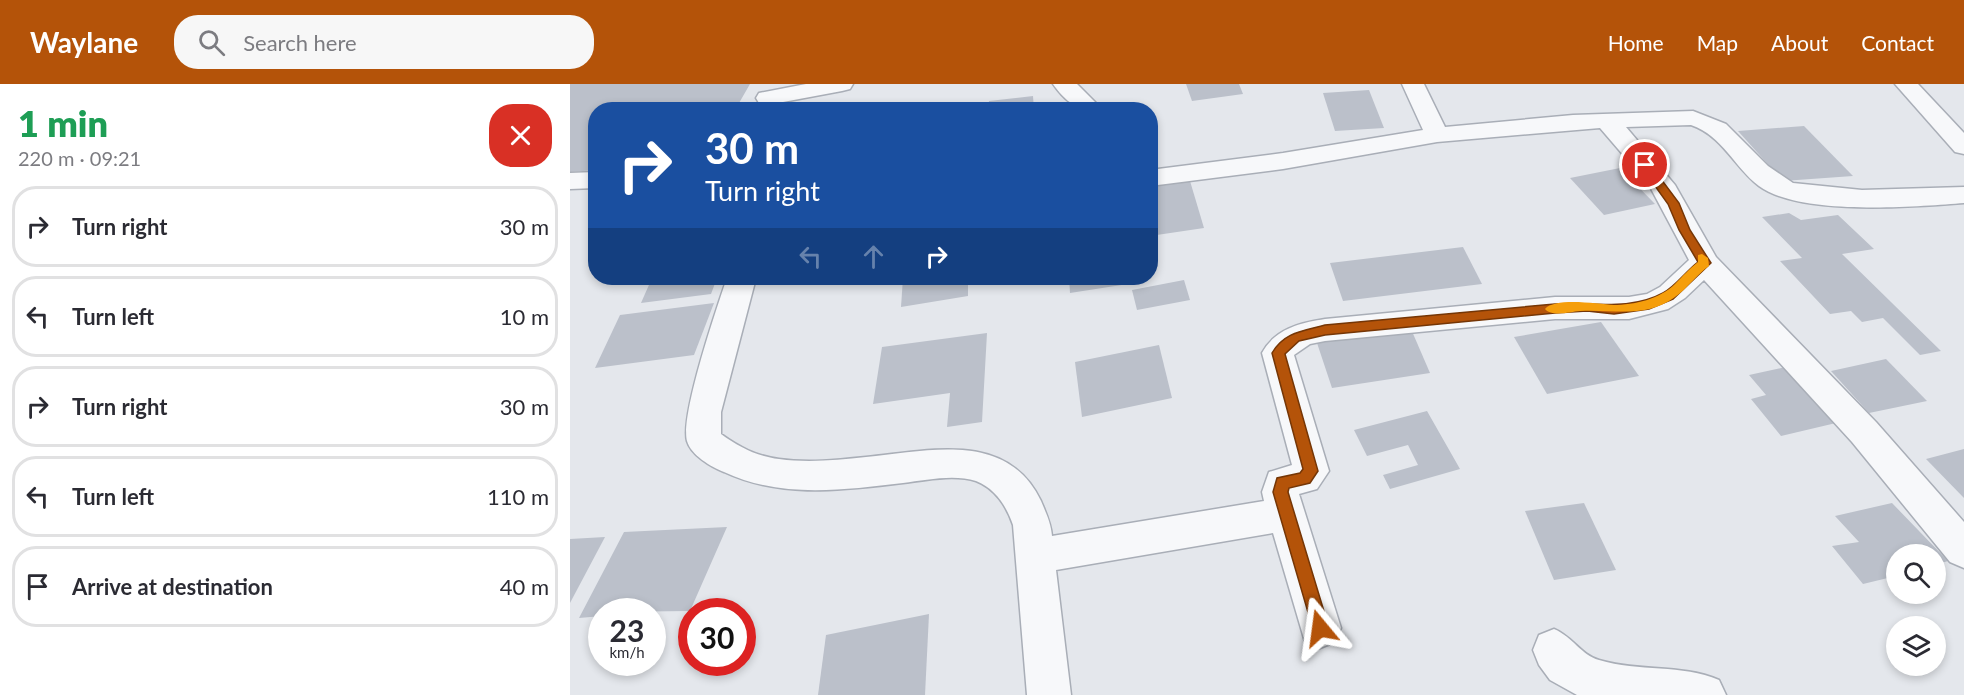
<!DOCTYPE html>
<meta charset="utf-8">
<style>
body{margin:0;font-family:Lato,sans-serif;background:#f7f7f7;color:#2b2b33;height:100vh;display:flex;flex-direction:column;font-size:22px;white-space:nowrap}
*{box-sizing:border-box;margin:0}
p{font-size:20px;color:#7c7c81}
.icon{flex:none;width:33px;height:33px;fill:none;stroke:currentColor;stroke-width:2;stroke-linecap:round;stroke-linejoin:round}
.map{position:relative;flex:1;overflow:hidden}
.details{display:flex;flex-direction:column;background:#fff;width:570px}
.details>*{flex:none}
.hud{position:absolute;left:18px;top:18px;width:570px;height:183px;border-radius:24px;box-shadow:0 3px 9px #0003;background:#1a4fa0;color:#fff;overflow:hidden}
.buttons{position:absolute;left:1316px;top:460px;display:grid;gap:12px}
.buttons a{display:grid;place-items:center;width:60px;height:60px;border-radius:50%;background:#fff;box-shadow:0 3px 9px #0003;font-size:30px}
.speed{position:absolute;left:18px;top:514px;display:flex;gap:12px;font-size:30px;font-weight:700;text-align:center}
.speed>*{display:grid;place-content:center;width:78px;height:78px;border-radius:50%;background:#fff;box-shadow:0 3px 9px #0003;line-height:1}
.speed small{font-size:15px;font-weight:400}
.speed .limit{border:9px solid #d22;background:#fff;color:#111}
.pin{position:absolute;display:grid;place-items:center;width:51px;height:51px;color:#fff;margin:-26px;border:3px solid #fff;border-radius:50%;box-shadow:0 2px 6px #0007}
.me{position:absolute;width:66px;margin:-33px;rotate:344deg;stroke-linejoin:round;filter:drop-shadow(0 0 4px #0008)}
.turn{display:flex;align-items:center;gap:21px;height:126px;padding:0 18px;font-size:27px}
.turn .icon{width:78px;height:78px;stroke-width:2.5}
.turn b{display:block;font-size:42px;line-height:51px}
.lanes{display:flex;align-items:center;height:57px;padding:0 18px;background:#0003;justify-content:center;gap:30px;direction:ltr}
.lanes .off{opacity:.35}
.round{display:grid;place-items:center;flex:none;width:63px;height:63px;border-radius:24px;background:#f7f7f7}
.overview{display:flex;align-items:center;justify-content:space-between;height:102px;padding:0 18px}
h1{font-size:36px;font-weight:800;line-height:45px;color:#1e9e55}
ul{padding:0;list-style:none}
li{display:flex;align-items:center;gap:18px;height:81px;margin:0 12px 9px;padding:0 6px;border:3px solid #e1e1e2;border-radius:24px}
li div{flex:1}
li b{display:block;font-size:22px}
li em{font-style:normal}
header{display:flex;align-items:center;gap:36px;box-sizing:border-box;height:84px;padding:0 30px;background:#b45309;color:#fff}
header strong{font-size:28px}
nav{display:flex;gap:33px;margin-inline-start:auto;font-size:21px}
.search{width:420px;height:54px;background:#f7f7f7;display:flex;align-items:center;gap:15px;box-sizing:border-box;padding:0 21px;border-radius:24px;color:#7c7c81;font-size:22px}
main{display:flex;flex:1;min-height:0}
.map>svg:first-child{display:block}
</style>
<header>
<strong>Waylane</strong>
<div class="search"><svg class="icon" aria-label="search" viewBox="0 0 24 24"><circle cx="10" cy="10" r="6"/><path d="M15 15l6 6"/></svg>Search here</div>
<nav><a>Home</a><a>Map</a><a>About</a><a>Contact</a></nav>
</header>
<main>
<section class="details">
<div class="overview"><div><h1>1 min</h1><p>220 m · 09:21</p></div><a class="round" style="background:#d93025;color:#fff"><svg class="icon" aria-label="close" viewBox="0 0 24 24"><path d="M6 6l12 12M18 6L6 18"/></svg></a></div>
<ul>
<li><svg class="icon" aria-label="right" viewBox="0 0 24 24"><path d="M7 20v-9h11M14 6l5 5-5 5"/></svg><div><b>Turn right</b></div><em>30 m</em></li>
<li><svg class="icon" aria-label="left" viewBox="0 0 24 24"><path d="M17 20v-9H6M10 6l-5 5 5 5"/></svg><div><b>Turn left</b></div><em>10 m</em></li>
<li><svg class="icon" aria-label="right" viewBox="0 0 24 24"><path d="M7 20v-9h11M14 6l5 5-5 5"/></svg><div><b>Turn right</b></div><em>30 m</em></li>
<li><svg class="icon" aria-label="left" viewBox="0 0 24 24"><path d="M17 20v-9H6M10 6l-5 5 5 5"/></svg><div><b>Turn left</b></div><em>110 m</em></li>
<li><svg class="icon" aria-label="arrive" viewBox="0 0 24 24"><path d="M6 21V4h12l-3 4 3 4H6"/></svg><div><b>Arrive at destination</b></div><em>40 m</em></li>
</ul>
</section>
<div class="map">
<svg width="1394" height="611" viewBox="0 0 1394 611">
<rect width="100%" height="100%" fill="#e4e7ec"/>
<g fill="#bbc0ca">
<polygon points="0,0 180,0 165,26 26,26 26,86 0,88"/>
<polygon points="616,0 669,0 673,10 622,17"/>
<polygon points="799,6 814,44 765,47 753,9"/>
<polygon points="463,12 464,26 418,26 419,17"/>
<polygon points="1234,42 1283,92 1213,97 1168,47"/>
<polygon points="1050,84 1085,120 1034,131 1000,94"/>
<polygon points="620,97 634,144 580,152 580,103"/>
<polygon points="1219,129 1231,136 1268,131 1304,165 1272,170 1371,267 1350,271 1313,234 1292,238 1281,227 1260,230 1210,177 1232,174 1192,133"/>
<polygon points="893,163 912,200 773,217 760,179"/>
<polygon points="82,194 147,194 141,210 71,219"/>
<polygon points="333,194 398,194 398,212 331,223"/>
<polygon points="499,194 571,194 571,198 500,209"/>
<polygon points="614,196 620,216 567,226 562,206"/>
<polygon points="144,219 124,271 25,284 50,231"/>
<polygon points="1031,238 1069,292 977,310 944,253"/>
<polygon points="841,245 860,289 762,304 747,259"/>
<polygon points="417,249 412,338 377,343 380,309 303,320 312,263"/>
<polygon points="589,261 602,314 512,333 505,278"/>
<polygon points="1316,275 1357,317 1299,329 1261,287"/>
<polygon points="1216,283 1266,339 1211,352 1181,315 1196,311 1179,291"/>
<polygon points="857,327 890,385 820,405 813,391 848,381 838,361 797,372 784,346"/>
<polygon points="1394,365 1394,414 1356,375"/>
<polygon points="1014,419 1046,486 984,496 955,427"/>
<polygon points="1322,419 1378,477 1365,481 1365,471 1326,471 1326,492 1293,500 1262,462 1289,458 1265,432"/>
<polygon points="157,443 120,527 32,528 32,532 9,534 54,448"/>
<polygon points="35,453 0,519 0,455"/>
<polygon points="359,530 355,611 248,611 256,551"/>
</g>
<g fill="none" stroke-linecap="round" stroke-linejoin="round">
<g stroke="#a9aeb7" stroke-width="3">
<g id="minor">
<polygon points="236,0 283,0 280,5 272,7 197,21 189,19 186,14 189,9"/>
<path d="M 483,0 L 507,0 L 526,19 L 523,24 C 506,28 492,13 483,0 Z"/>
<path d="M 832,0 L 854,0 L 875,43 L 1003,31 L 1123,27 L 1156,40 L 1198,82 L 1223,99 L 1292,106 L 1394,103 L 1394,119 C 1344,123 1230,132 1189,102 C 1164,83 1153,52 1121,41 L 1056,43 L 1105,101 L 1146,173 L 1306,338 L 1394,438 L 1394,484 L 1380,478 L 1282,358 L 1134,196 L 1115,214 L 1098,225 L 1059,235 L 985,235 L 755,257 L 740,260 L 724,271 L 759,387 L 747,405 L 729,410 L 771,544 L 765,558 L 750,564 L 735,558 L 703,449 L 486,486 L 501,611 L 457,611 L 443,441 C 437,423 425,404 406,397 C 384,390 356,396 333,399 C 272,406 212,415 154,388 C 141,383 121,371 117,357 C 110,332 147,223 157,194 L 186,194 L 151,328 L 151,350 C 169,363 186,372 209,375 C 238,379 267,376 296,373 C 359,367 437,346 471,417 C 476,429 481,439 482,452 L 694,417 L 692,408 L 699,388 L 722,381 L 692,269 C 705,245 729,239 755,235 L 985,213 L 1059,213 L 1077,210 L 1090,203 L 1119,176 L 1079,101 L 1030,44 L 867,58 L 713,85 L 580,102 L 580,86 L 713,69 L 853,46 Z"/>
<polygon points="1325,0 1348,0 1394,49 1394,70 1385,68"/>
<polygon points="26,88 26,104 0,105 0,89"/>
<path d="M 984,545 C 1003,553 1011,571 1029,576 C 1069,588 1112,580 1149,596 L 1156,611 L 1007,611 L 980,596 L 969,581 L 963,566 L 969,551 Z"/>
</g>
</g>
<use href="#minor" fill="#f7f8fa" fill-rule="evenodd"/>
</g>
<path fill="#b45309" stroke="#753606" stroke-width="1.5" d="M 1075,78 L 1079,79 L 1109,119 L 1120,146 L 1141,179 L 1103,215 L 1079,225 L 1044,230 L 1017,227 L 985,229 L 755,251 L 729,257 L 715,270 L 748,387 L 740,399 L 719,404 L 718,408 L 759,544 L 756,549 L 750,552 L 744,549 L 703,408 L 707,394 L 730,389 L 733,385 L 702,269 C 714,248 733,247 755,241 L 985,220 C 1020,218 1061,227 1093,209 C 1106,202 1116,187 1128,178 L 1109,146 L 1098,120 L 1070,81 Z"/>
<path fill="#f59e0b" d="M 1132,170 L 1138,174 L 1139,182 C 1126,191 1118,204 1105,213 C 1075,235 1044,225 1010,227 C 1000,228 982,233 975,225 C 985,213 1028,220 1044,221 C 1064,221 1090,215 1105,200 C 1113,192 1119,185 1128,178 L 1128,171 Z"/>
</svg>
<div class="buttons">
<a><svg class="icon" aria-label="search" viewBox="0 0 24 24"><circle cx="10" cy="10" r="6"/><path d="M15 15l6 6"/></svg></a>
<a><svg class="icon" aria-label="layers" viewBox="0 0 24 24"><path d="M12 4l9 5-9 5-9-5zM3 14l9 5 9-5"/></svg></a>
</div>
<div class="speed"><div>23<small>km/h</small></div><div class="limit">30</div></div>
<div class="pin" style="left:1075px;top:81px;background:#d93025"><svg class="icon" aria-label="arrive" viewBox="0 0 24 24"><path d="M6 21V4h12l-3 4 3 4H6"/></svg></div>
<svg class="me" style="left:750px;top:544px" viewBox="-20 -20 40 40"><path d="M0-17L14 15 0 8-14 15z" fill="#b45309" stroke="#fff" stroke-width="4"/></svg>
<div class="hud">
<div class="turn"><svg class="icon" aria-label="right" viewBox="0 0 24 24"><path d="M7 20v-9h11M14 6l5 5-5 5"/></svg><div><b>30 m</b>Turn right</div></div>
<div class="lanes"><svg class="icon off" aria-label="left" viewBox="0 0 24 24"><path d="M17 20v-9H6M10 6l-5 5 5 5"/></svg><svg class="icon off" aria-label="ahead" viewBox="0 0 24 24"><path d="M12 20V5M6 11l6-6 6 6"/></svg><svg class="icon" aria-label="right" viewBox="0 0 24 24"><path d="M7 20v-9h11M14 6l5 5-5 5"/></svg></div>
</div>
</div>
</main>
